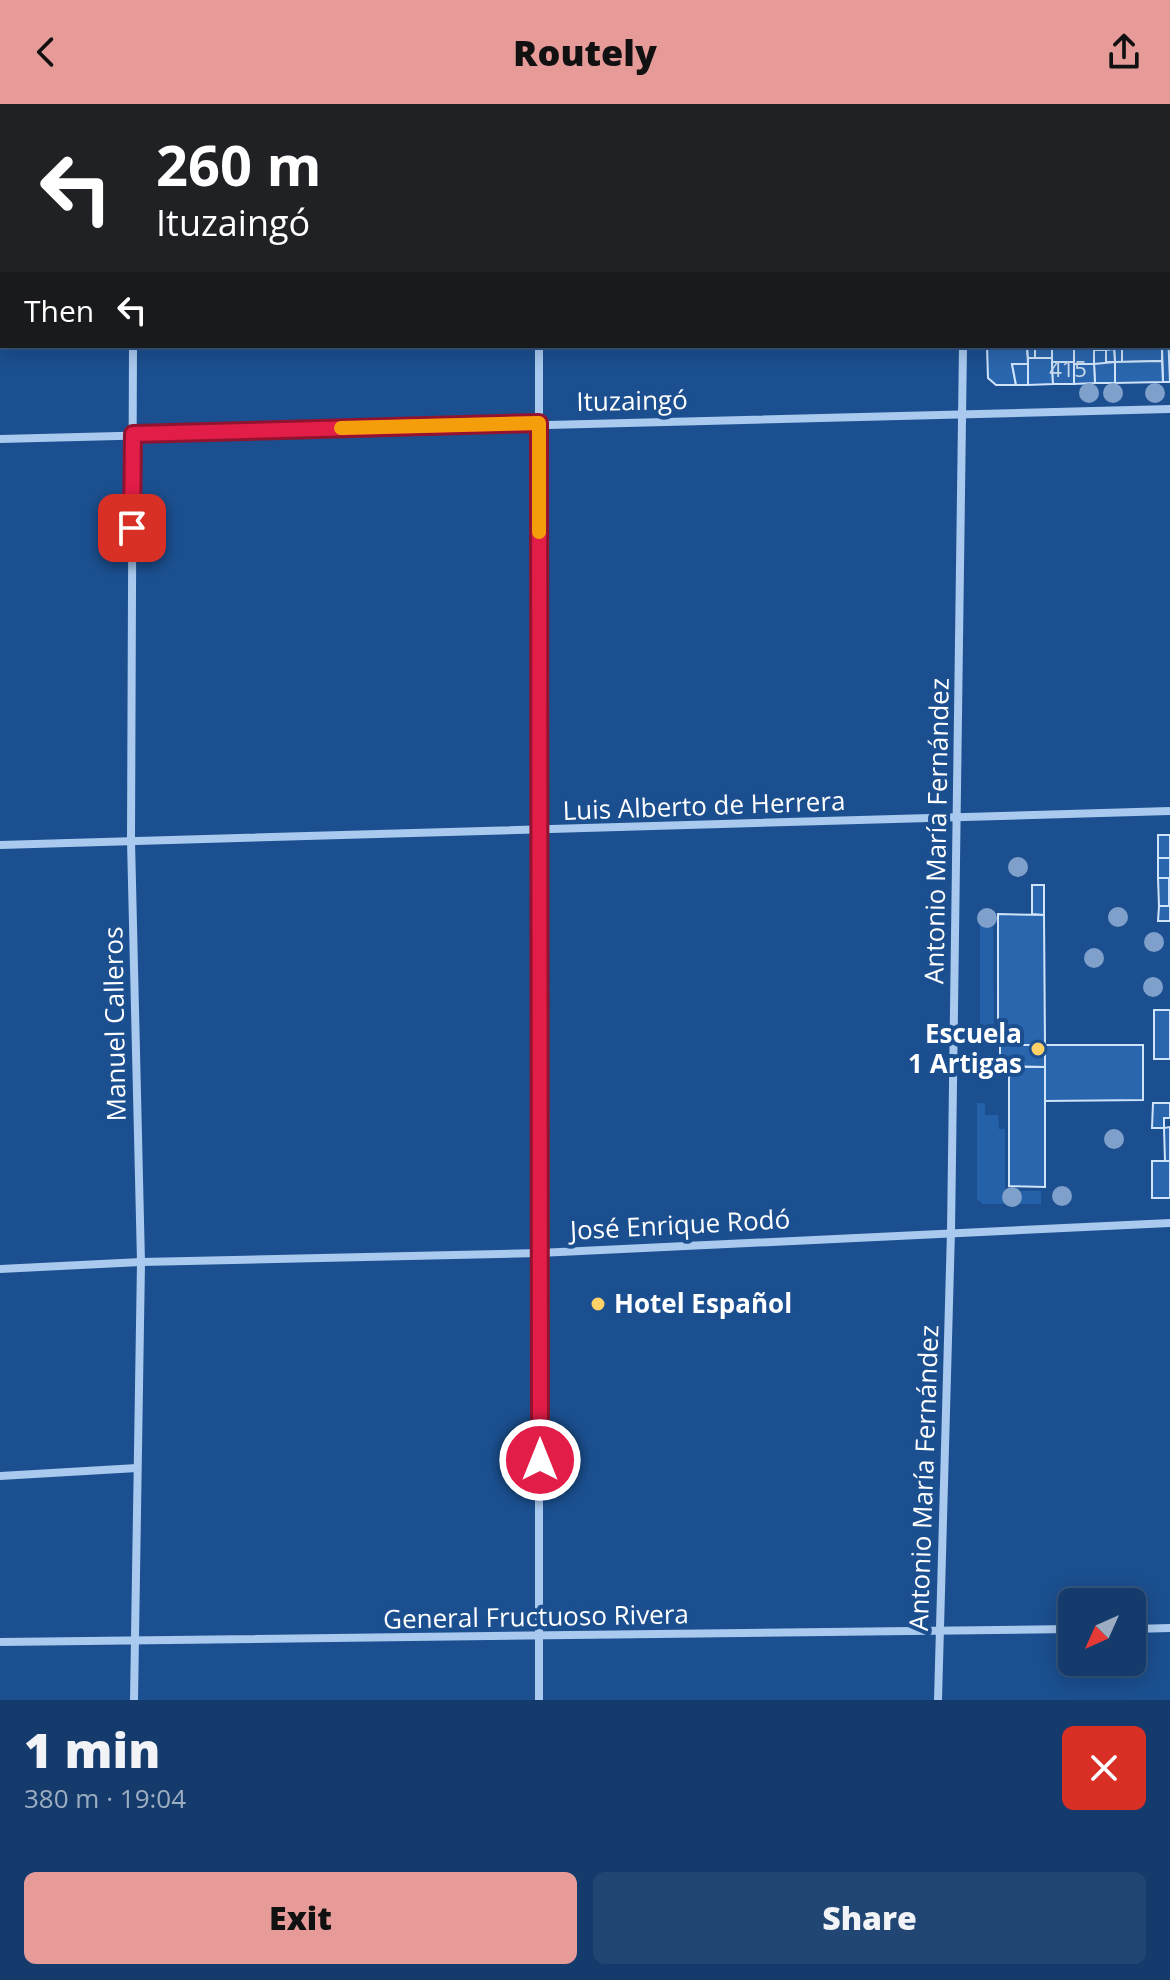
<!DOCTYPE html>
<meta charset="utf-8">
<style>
body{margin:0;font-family:"Open Sans",sans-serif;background:#214673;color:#f1f3f6;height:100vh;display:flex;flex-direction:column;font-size:30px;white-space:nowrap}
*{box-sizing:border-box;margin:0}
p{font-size:26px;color:#9dadc1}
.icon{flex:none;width:44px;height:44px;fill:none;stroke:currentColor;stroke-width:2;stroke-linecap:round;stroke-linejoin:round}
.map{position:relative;height:1596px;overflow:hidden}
.drawer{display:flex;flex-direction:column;background:#143b6b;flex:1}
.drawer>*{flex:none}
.guide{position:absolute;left:0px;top:0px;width:1170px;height:244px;box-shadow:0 4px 20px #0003,0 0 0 2px #33557e;background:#202124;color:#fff;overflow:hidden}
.needle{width:52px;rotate:225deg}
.buttons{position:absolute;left:1058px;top:1484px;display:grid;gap:16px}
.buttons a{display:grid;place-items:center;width:88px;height:88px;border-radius:12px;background:#143b6b;box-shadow:0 4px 20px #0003,0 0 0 2px #33557e;font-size:40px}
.pin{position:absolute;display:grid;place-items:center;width:68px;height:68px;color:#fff;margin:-34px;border-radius:16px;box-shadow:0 4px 12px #0006}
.me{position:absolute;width:88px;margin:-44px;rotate:0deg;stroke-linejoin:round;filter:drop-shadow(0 0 6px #0008)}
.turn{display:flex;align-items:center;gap:28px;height:168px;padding:0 24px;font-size:36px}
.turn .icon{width:104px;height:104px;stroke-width:2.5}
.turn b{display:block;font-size:56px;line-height:68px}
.then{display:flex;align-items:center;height:76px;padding:0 24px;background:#0003;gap:16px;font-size:30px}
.round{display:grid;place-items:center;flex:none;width:84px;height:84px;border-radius:12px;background:#214673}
.head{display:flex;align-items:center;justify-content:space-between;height:136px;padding:0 24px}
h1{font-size:48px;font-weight:800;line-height:60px}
.primary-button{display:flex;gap:16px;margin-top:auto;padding:16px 24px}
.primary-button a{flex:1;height:92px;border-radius:12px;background:#e69b98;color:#111;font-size:32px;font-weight:800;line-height:92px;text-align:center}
.primary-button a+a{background:#214673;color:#f1f3f6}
header{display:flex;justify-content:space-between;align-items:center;height:104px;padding:0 24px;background:#e69b98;color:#111;font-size:36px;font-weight:800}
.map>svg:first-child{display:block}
</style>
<header><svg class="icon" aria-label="back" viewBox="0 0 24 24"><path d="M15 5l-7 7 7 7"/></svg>Routely<svg class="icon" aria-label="share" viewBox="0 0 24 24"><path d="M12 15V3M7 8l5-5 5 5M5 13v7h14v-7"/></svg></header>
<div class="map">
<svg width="1170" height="1596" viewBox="0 0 1170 1596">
<rect width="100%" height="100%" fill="#1b4f8f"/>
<g fill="#2461a8">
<polygon points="980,808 993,808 994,942 980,942"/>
<polygon points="977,999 985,999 985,1011 998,1011 999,1025 1005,1025 1005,1087 1041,1087 1041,1100 983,1100 977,1095"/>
</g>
<g fill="#2a66ad" stroke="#cfe3fa" stroke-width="2">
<polygon points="1168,228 1170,278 1163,278 1162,242 1168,242"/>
<polygon points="987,242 1027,242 1028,260 1012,260 1016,281 996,281 988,274"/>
<polygon points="1027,242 1074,242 1074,258 1052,258 1052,243 1035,243 1035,254 1028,254"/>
<rect x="1074" y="242" width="20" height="18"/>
<polygon points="1114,242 1122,242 1122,258 1115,258"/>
<polygon points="1122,242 1162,242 1162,257 1122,258"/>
<rect x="1035" y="243" width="17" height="11"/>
<polygon points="1114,245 1115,258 1106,258 1106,246"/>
<rect x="1094" y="246" width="12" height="14"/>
<polygon points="1028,254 1052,254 1053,280 1028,281"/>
<polygon points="1162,257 1163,278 1115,279 1115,258"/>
<polygon points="1052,258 1074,258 1074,280 1053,280"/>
<polygon points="1115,258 1115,279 1095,279 1094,260"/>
<polygon points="1012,260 1028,260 1028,281 1016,281"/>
<polygon points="1074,260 1094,260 1095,279 1074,280"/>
<rect x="1158" y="731" width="12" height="23"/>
<rect x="1158" y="754" width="12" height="20"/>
<polygon points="1158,774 1169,774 1169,802 1159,802"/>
<polygon points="1032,781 1044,781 1044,811 1032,810"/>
<polygon points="1159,802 1170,802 1170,817 1158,817"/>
<polygon points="998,810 1044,811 1045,941 998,941"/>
<rect x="1154" y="906" width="16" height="49"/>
<polygon points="1000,941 1045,941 1045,963 1000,962"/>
<polygon points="1045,941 1143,941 1143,996 1045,997"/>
<polygon points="1009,963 1045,963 1045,1083 1009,1082"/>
<polygon points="1153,999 1170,999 1170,1014 1164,1014 1164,1024 1152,1024"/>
<polygon points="1170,1023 1170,1057 1165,1057 1164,1024"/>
<rect x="1152" y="1057" width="18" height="37"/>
</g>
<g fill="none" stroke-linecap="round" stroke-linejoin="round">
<g stroke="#a9c9ee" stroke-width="8">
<polyline points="958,0 958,2"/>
<polyline points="133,2 133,0"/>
<polyline points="540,2 540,0"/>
<polyline points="133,242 131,737 141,1158 134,1596"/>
<polyline points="539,242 539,1596"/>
<polyline points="0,335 1170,305"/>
<polyline points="0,741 1170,707"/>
<polyline points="0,1165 141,1158 539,1149 1170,1119"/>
<polyline points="0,1372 137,1364"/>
<polyline points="1132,1525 1170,1524"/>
<polyline points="0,1538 1072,1525"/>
<polyline points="938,1596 951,1127 963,242"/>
</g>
</g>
<g fill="#7ea0ca">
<circle cx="1089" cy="289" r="10"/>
<circle cx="1113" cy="289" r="10"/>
<circle cx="1155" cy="289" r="10"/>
<circle cx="1018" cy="763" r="10"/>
<circle cx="1118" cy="813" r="10"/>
<circle cx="987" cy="814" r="10"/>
<circle cx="1154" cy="838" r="10"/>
<circle cx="1094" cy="854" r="10"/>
<circle cx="1153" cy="883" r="10"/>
<circle cx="1114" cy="1035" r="10"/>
<circle cx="1062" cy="1092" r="10"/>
<circle cx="1012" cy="1093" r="10"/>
</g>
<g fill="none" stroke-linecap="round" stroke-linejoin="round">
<g stroke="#92132f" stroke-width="20">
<polyline id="route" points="132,424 133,330 539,319 540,1356"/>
</g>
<use href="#route" stroke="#e11d48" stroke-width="14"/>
<polyline stroke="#f59e0b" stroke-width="14" points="341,324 539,319 539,428"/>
</g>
<g fill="#ffd166" stroke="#1b4f8f" stroke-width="3">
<circle cx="1038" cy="945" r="8"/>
<circle cx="598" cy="1200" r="8"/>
</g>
<g text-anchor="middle" stroke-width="8" stroke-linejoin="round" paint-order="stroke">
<g font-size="22" fill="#cad9ea">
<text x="1068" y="273">415</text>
</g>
<g font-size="26" fill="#fff" stroke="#1b4f8f">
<text transform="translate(632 297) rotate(-1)" y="9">Ituzaingó</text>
<text transform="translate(704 702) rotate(-2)" y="9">Luis Alberto de Herrera</text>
<text transform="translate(937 727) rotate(-89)" y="9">Antonio María Fernández</text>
<text transform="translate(115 920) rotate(-91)" y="9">Manuel Calleros</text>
<text transform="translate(680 1121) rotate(-3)" y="9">José Enrique Rodó</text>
<text transform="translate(924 1374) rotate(-88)" y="9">Antonio María Fernández</text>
<text transform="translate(536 1513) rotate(-1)" y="9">General Fructuoso Rivera</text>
</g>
<g font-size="26" font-weight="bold" fill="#fff" stroke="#1b4f8f" text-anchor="end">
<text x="1022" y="939">Escuela<tspan x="1022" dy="30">1 Artigas</tspan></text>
<text x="614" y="1209" text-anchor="start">Hotel Español</text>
</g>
</g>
</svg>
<div class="buttons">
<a><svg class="needle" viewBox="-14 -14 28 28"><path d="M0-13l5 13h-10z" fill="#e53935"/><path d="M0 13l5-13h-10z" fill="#9dadc1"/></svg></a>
</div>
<div class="pin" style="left:132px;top:424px;background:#d93025"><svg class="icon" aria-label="arrive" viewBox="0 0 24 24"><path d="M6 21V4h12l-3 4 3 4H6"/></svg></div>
<svg class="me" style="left:540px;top:1356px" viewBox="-20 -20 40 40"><circle r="17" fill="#e11d48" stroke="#fff" stroke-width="3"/><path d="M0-11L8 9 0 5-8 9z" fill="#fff"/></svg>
<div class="guide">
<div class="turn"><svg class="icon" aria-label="left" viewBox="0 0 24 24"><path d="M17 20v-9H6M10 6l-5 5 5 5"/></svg><div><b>260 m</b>Ituzaingó</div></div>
<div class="then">Then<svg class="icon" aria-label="left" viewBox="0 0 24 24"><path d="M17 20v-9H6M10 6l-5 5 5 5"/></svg></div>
</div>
</div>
<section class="drawer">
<div class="head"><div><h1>1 min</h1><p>380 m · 19:04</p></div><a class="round" style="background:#d93025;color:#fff"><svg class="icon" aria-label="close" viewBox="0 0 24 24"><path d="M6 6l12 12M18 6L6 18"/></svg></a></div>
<div class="primary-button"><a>Exit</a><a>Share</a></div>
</section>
